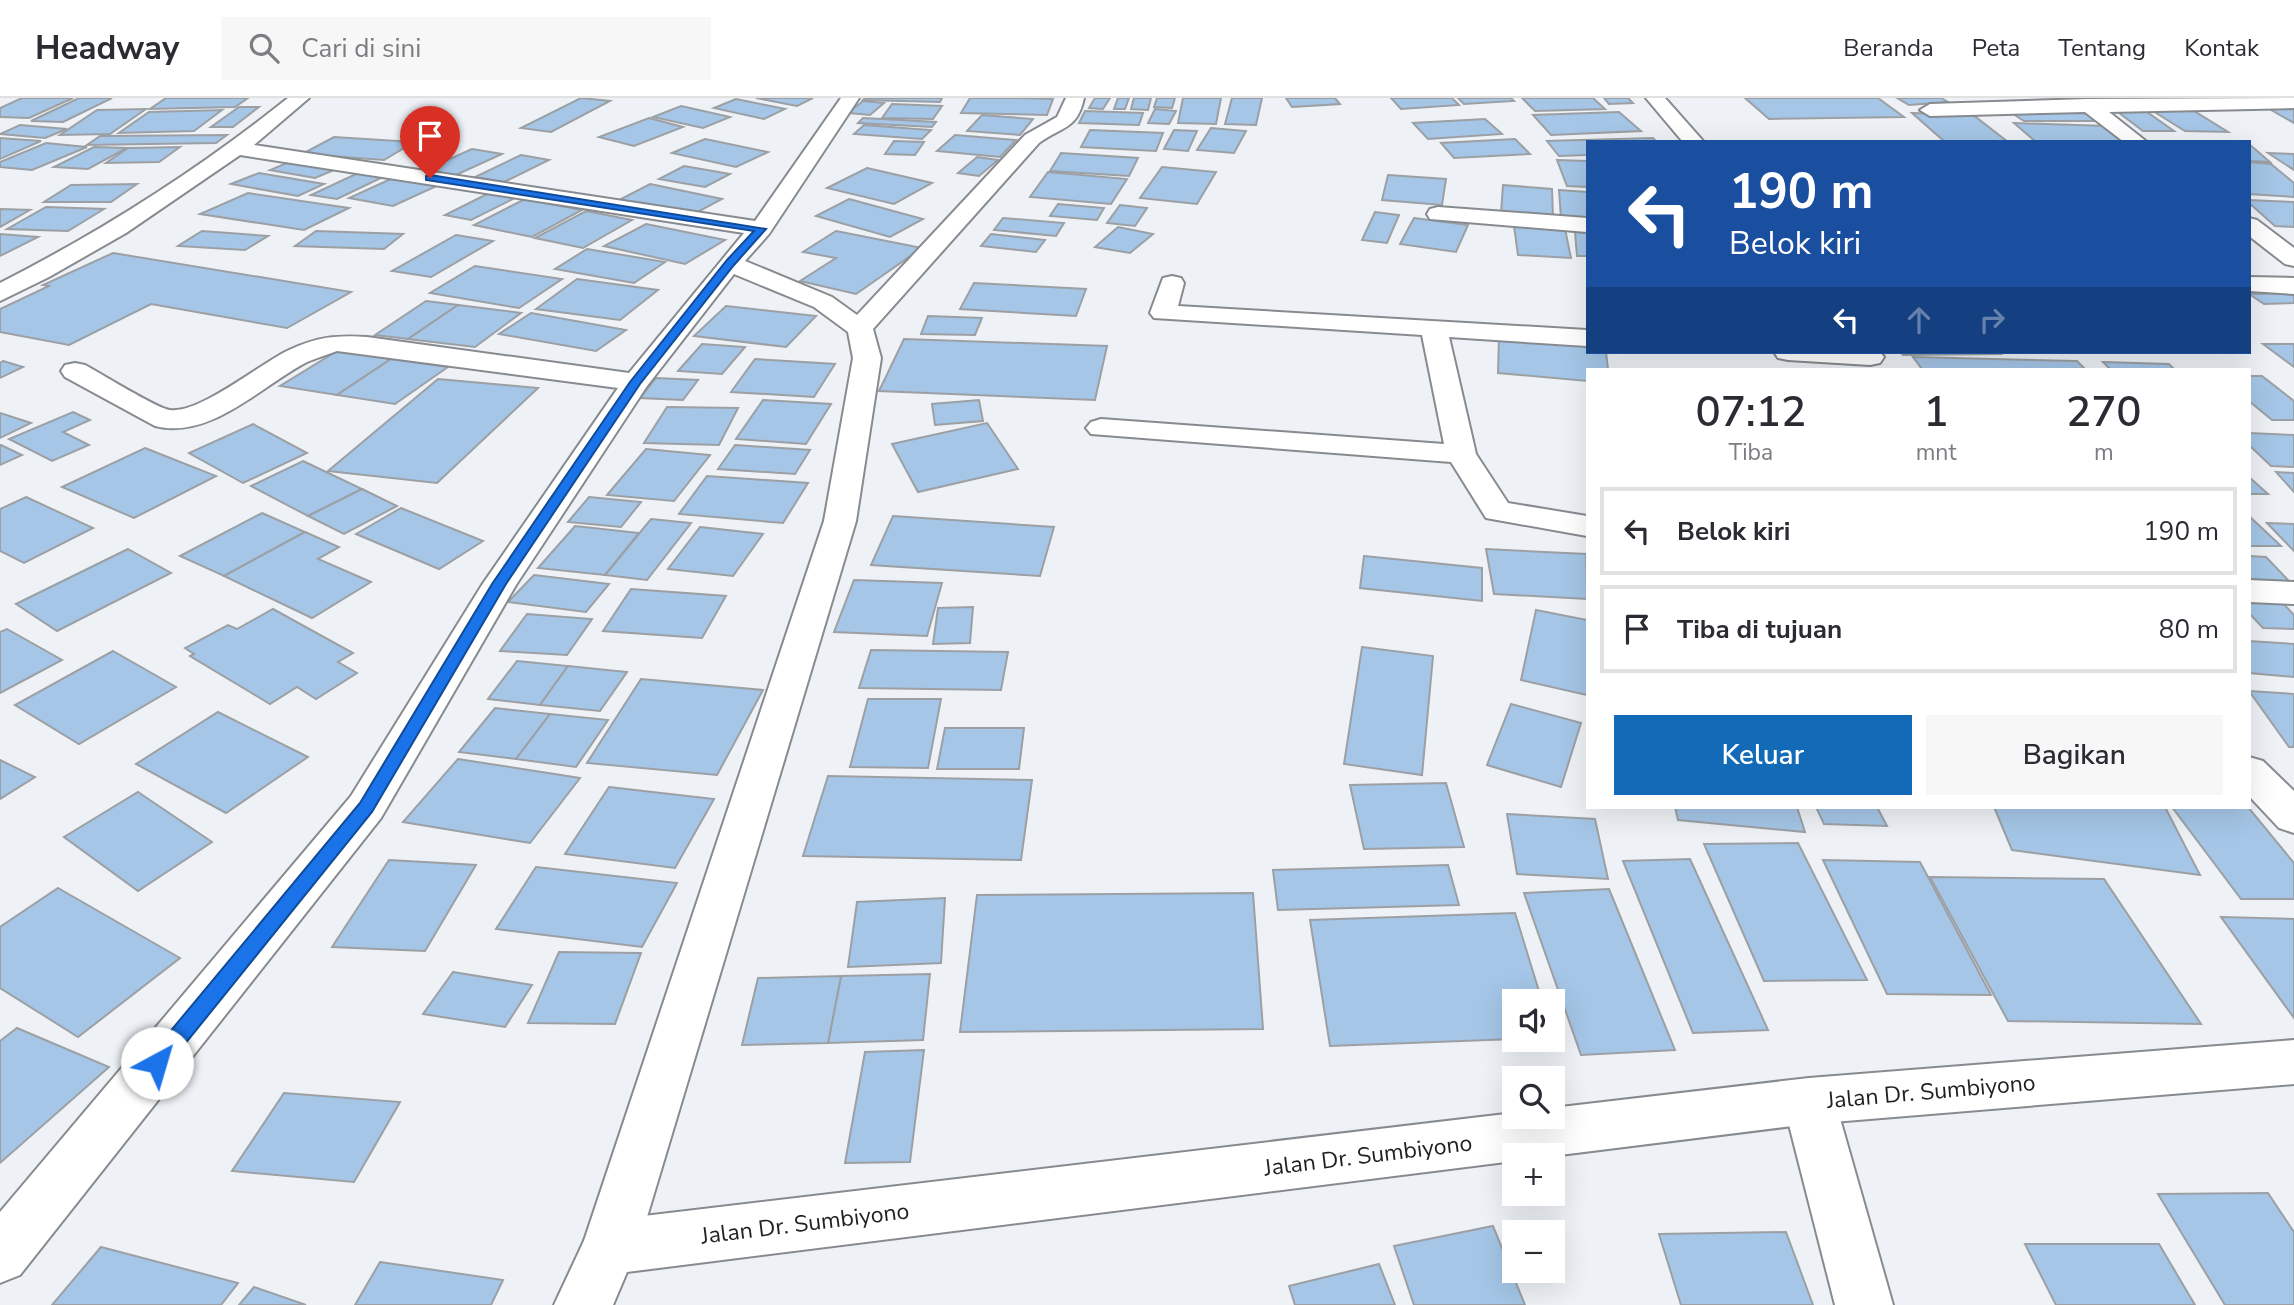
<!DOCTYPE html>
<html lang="id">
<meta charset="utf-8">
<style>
body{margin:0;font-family:"Nunito Sans",sans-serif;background:#f7f7f7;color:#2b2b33;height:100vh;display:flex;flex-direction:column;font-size:26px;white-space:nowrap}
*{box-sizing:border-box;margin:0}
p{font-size:23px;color:#7c7c81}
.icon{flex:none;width:38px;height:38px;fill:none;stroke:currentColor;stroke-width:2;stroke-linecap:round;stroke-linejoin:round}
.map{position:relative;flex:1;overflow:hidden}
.sheet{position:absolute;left:1586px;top:270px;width:665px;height:441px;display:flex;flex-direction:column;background:#fff;border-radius:0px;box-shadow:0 7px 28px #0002}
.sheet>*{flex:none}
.guide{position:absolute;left:1586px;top:42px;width:665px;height:214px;border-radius:0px;box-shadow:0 7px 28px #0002;background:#1a4fa0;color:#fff;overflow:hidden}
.buttons{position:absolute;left:1502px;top:891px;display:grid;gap:14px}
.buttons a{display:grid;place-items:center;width:63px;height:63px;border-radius:0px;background:#fff;box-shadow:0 7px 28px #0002;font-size:35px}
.pin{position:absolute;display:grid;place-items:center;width:60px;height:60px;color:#fff;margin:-72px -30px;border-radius:50% 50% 50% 0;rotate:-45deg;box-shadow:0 0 7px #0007}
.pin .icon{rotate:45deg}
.me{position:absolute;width:77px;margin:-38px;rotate:39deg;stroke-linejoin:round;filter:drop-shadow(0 0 5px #0008)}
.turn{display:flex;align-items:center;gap:24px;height:147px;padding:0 28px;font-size:32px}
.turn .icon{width:91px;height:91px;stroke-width:2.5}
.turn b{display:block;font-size:49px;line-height:60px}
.lanes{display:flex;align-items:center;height:66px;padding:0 28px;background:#0003;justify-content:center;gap:35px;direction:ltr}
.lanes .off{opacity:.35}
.eta{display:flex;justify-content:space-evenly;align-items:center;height:119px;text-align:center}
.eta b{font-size:42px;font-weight:600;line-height:49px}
.action{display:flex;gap:14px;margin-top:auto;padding:14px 28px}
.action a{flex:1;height:80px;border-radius:0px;background:#136bb8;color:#fff;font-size:28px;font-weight:600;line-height:80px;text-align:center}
.action a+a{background:#f7f7f7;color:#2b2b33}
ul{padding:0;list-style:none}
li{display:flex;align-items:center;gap:21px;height:88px;margin:0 14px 10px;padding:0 14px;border:4px solid #e1e1e2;border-radius:0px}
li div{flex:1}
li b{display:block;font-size:26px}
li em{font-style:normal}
header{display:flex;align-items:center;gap:42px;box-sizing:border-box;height:98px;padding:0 35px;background:#fff;border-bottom:2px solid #e1e1e2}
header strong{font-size:33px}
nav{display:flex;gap:38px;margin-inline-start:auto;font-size:24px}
.search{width:490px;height:63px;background:#f7f7f7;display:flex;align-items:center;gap:18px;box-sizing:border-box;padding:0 24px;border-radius:0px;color:#7c7c81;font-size:26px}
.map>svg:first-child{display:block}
</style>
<header>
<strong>Headway</strong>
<div class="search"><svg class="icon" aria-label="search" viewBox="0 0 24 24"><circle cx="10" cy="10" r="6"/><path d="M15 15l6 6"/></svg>Cari di sini</div>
<nav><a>Beranda</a><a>Peta</a><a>Tentang</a><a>Kontak</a></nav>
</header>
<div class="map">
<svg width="2294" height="1207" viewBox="0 0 2294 1207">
<rect width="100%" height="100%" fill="#eef2f7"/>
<g fill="#a5c6e7" stroke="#9ca0a4" stroke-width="2">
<polygon points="22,0 73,0 29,20 0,19 0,10"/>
<polygon points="79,0 112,0 63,24 31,23"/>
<polygon points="166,0 248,0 235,9 150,11"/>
<polygon points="581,0 610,3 551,34 521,30"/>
<polygon points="756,0 813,0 797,8"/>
<polygon points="865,0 942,0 940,4 863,2"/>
<polygon points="970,0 1015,0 1053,1 1047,17 961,15"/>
<polygon points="1095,0 1110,0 1103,11 1089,10"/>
<polygon points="1118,0 1129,0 1125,11 1114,11"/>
<polygon points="1134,0 1151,0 1148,12 1131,11"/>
<polygon points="1157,0 1175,0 1172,10 1154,9"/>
<polygon points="1183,0 1221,0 1216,26 1178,25"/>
<polygon points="1232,0 1262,0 1256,27 1225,26"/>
<polygon points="1286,0 1335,0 1340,6 1292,9"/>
<polygon points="1391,0 1452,0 1459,7 1401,11"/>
<polygon points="1458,0 1511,0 1514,3 1464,6"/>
<polygon points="1522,0 1593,0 1605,11 1535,13"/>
<polygon points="1604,0 1628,0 1633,5 1609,6"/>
<polygon points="1745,0 1878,0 1904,19 1769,21"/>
<polygon points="1897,0 1941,0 1948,4 1909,7"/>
<polygon points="736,1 785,11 764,21 714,10"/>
<polygon points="863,3 884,5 870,17 848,15"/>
<polygon points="892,6 942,8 933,21 882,20"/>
<polygon points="681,8 730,19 703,30 653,19"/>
<polygon points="2110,8 2140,9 2174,33 2143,33"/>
<polygon points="2145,8 2186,8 2228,34 2185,33"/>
<polygon points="239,9 259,9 233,29 211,29"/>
<polygon points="2266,9 2294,9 2294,25"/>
<polygon points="2004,10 2077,10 2098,23 2024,23"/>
<polygon points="146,11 110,36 60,37 97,12"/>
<polygon points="1155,11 1176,13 1169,26 1148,25"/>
<polygon points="222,12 194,33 119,35 149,14"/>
<polygon points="1085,13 1143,15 1139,27 1079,25"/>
<polygon points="1619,14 1641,33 1551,37 1533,17"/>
<polygon points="1912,15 1972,16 2008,44 1945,44"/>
<polygon points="982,17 1033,21 1020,37 967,33"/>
<polygon points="649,20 683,29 634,48 599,39"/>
<polygon points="863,20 936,24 932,29 858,25"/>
<polygon points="1485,21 1502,36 1428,41 1413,25"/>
<polygon points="2014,25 2107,28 2127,44 2036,44"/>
<polygon points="20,27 67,31 45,40 0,36"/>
<polygon points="864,27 931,32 922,41 854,36"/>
<polygon points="1211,30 1246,33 1234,55 1197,52"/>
<polygon points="1090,32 1163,35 1156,53 1081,49"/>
<polygon points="1174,32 1197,33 1188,53 1164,51"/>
<polygon points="227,37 216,45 87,47 100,38"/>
<polygon points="955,37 1016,42 1000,59 937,53"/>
<polygon points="334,39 414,44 384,62 302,56"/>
<polygon points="0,40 41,43 0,61"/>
<polygon points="1653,40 1657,44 1587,44 1587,57 1559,58 1547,43"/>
<polygon points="705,41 768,54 736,69 672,55"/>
<polygon points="1515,41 1530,56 1454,60 1441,45"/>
<polygon points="894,43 924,44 915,57 885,56"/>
<polygon points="46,45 87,49 32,72 0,69 0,64"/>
<polygon points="2249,46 2270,64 2249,63"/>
<polygon points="94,49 127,50 88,71 54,69"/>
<polygon points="180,49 159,64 106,65 128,50"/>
<polygon points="472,51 502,56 456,77 425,72"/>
<polygon points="1061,55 1138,60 1129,78 1050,73"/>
<polygon points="2268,55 2294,56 2294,72"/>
<polygon points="521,57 549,62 504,84 475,79"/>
<polygon points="977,59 998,62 979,78 958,75"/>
<polygon points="294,62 339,70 315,80 270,72"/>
<polygon points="1557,62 1587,63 1587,89 1567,88"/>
<polygon points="2249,64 2271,66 2294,85 2294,99 2249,96"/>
<polygon points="684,68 730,76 705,89 659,81"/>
<polygon points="1162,69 1216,74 1197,106 1140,100"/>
<polygon points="867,70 932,85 894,106 827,90"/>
<polygon points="1048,74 1127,81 1111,106 1030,99"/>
<polygon points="259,75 324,86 298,98 231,86"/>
<polygon points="358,75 383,79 337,101 311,97"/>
<polygon points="1388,77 1446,81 1442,107 1382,102"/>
<polygon points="395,79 439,87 393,108 349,100"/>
<polygon points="137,86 111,104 44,104 71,87"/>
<polygon points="650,86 722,101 692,117 619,102"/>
<polygon points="1503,87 1552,91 1553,119 1501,115"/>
<polygon points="1559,92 1587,94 1587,122 1561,120"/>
<polygon points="248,95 349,110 304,132 200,116"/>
<polygon points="489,95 515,100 471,122 445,117"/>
<polygon points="525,101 582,112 532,139 474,127"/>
<polygon points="849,101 923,121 890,139 816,118"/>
<polygon points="2249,102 2294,104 2294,129 2275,128 2249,105"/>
<polygon points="1058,106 1104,110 1097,122 1050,118"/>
<polygon points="1120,107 1147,110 1135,128 1107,125"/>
<polygon points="46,109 104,111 68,133 7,131"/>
<polygon points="0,111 30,112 0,129"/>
<polygon points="586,113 632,122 583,150 535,140"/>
<polygon points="1375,114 1399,117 1387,145 1362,142"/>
<polygon points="1003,120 1064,125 1056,138 994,132"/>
<polygon points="1414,120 1468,127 1456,154 1400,146"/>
<polygon points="646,126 725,142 685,166 604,148"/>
<polygon points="1514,128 1565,131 1571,160 1518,157"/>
<polygon points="1118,129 1153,136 1130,155 1095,149"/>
<polygon points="202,133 268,138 245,152 178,148"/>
<polygon points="316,133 403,136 384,151 295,148"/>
<polygon points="836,133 922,150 856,196 800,183 836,160 803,154"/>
<polygon points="1575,134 1587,135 1587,158 1577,158"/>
<polygon points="0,136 38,139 0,158"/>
<polygon points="991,136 1045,142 1036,154 981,148"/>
<polygon points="456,137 493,143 431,179 392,173"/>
<polygon points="587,151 665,164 634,185 555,171"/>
<polygon points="113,155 351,194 287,230 151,206 69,247 0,234 0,211 49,188 43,187"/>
<polygon points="475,168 562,181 519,210 430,195"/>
<polygon points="577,181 658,192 620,222 536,211"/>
<polygon points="974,185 1086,191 1076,218 960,211"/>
<polygon points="2294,195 2294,205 2264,206 2249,196"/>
<polygon points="426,203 458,207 408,241 375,237"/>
<polygon points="458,207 521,215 475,249 408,241"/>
<polygon points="726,208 816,218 786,249 694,238"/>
<polygon points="531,215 626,232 596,253 499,236"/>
<polygon points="928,218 982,220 975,237 921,236"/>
<polygon points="1499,237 1587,244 1587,254 1606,254 1608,271 1587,271 1587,283 1498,275"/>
<polygon points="904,241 1107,248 1095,302 879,293"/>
<polygon points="702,246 745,249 722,276 678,273"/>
<polygon points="2263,246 2294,246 2294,269"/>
<polygon points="337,253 391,261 337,297 280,288"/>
<polygon points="1900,254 1999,254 2001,256 1903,257"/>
<polygon points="1913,259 2077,263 2085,271 1922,271"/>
<polygon points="391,261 448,269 395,306 337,297"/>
<polygon points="755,261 835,266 814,299 731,294"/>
<polygon points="3,263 23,269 0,280 0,265"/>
<polygon points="2103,264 2169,266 2174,271 2110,271"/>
<polygon points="2249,278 2262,278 2294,303 2294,322 2272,322 2249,303"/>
<polygon points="656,280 698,282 683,302 640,300"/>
<polygon points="438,281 538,290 437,385 328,373"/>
<polygon points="763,302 831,306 806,346 736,341"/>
<polygon points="979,302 983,323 935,327 932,306"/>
<polygon points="667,309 738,310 719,347 644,345"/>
<polygon points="73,314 90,322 63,334 89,347 52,363 9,341"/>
<polygon points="0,315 31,325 0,340"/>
<polygon points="987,325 1018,371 918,394 892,346"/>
<polygon points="253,326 307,355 243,385 189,355"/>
<polygon points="2249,335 2294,337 2294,369 2271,368 2249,347"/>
<polygon points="0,347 1,347 22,357 0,367"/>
<polygon points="735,347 810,352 795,376 718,371"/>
<polygon points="145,350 216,378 134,420 62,389"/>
<polygon points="646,351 710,357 674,403 607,397"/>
<polygon points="303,363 362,391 308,418 251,388"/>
<polygon points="2276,374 2294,375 2294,394"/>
<polygon points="707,378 808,385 783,425 679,416"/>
<polygon points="2249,379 2268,396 2249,396"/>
<polygon points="362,391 397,408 344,436 308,418"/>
<polygon points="26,399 93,430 24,465 0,453 0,411"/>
<polygon points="589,399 641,404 621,429 568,424"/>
<polygon points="401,410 483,443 439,471 356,436"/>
<polygon points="262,415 305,434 224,478 180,458"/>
<polygon points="893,418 1054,429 1040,478 871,467"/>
<polygon points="2249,418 2281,448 2249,448"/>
<polygon points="651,421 691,425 647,482 605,477"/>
<polygon points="2267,425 2294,426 2294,453"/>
<polygon points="575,428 639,435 605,477 538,470"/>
<polygon points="700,429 763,436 733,478 668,471"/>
<polygon points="305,434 339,449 318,461 371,484 312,520 224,478"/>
<polygon points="128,451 171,475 57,533 16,506"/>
<polygon points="1486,451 1586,456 1587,501 1494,496"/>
<polygon points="1364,458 1482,470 1482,503 1360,490"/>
<polygon points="2249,458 2266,459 2289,483 2249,482"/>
<polygon points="534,477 609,486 586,514 508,504"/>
<polygon points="854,482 942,485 927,538 834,534"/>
<polygon points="631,491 726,498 702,540 603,533"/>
<polygon points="2249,499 2278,500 2294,517 2294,531 2263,530 2249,515"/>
<polygon points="973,509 970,545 933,546 938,510"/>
<polygon points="273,511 353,555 338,564 357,575 316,601 297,589 270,606 190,558 194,556 185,550 228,527 237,531"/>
<polygon points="1536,512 1587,522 1587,597 1521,582"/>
<polygon points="527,516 592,521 567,557 500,553"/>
<polygon points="7,531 62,562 0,595 0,534"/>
<polygon points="2249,543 2294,546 2294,579 2249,575"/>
<polygon points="1362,549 1433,558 1422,677 1344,666"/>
<polygon points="871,552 1008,554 1001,592 859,590"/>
<polygon points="113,553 176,589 79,646 15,607"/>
<polygon points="517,563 568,568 540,607 488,601"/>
<polygon points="568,568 627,574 600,613 540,607"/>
<polygon points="641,581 763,592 717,677 587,665"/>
<polygon points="2249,593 2294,596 2294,649 2289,649"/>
<polygon points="868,601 941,601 928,670 850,669"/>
<polygon points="1511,606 1581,625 1561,689 1487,667"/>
<polygon points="495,610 550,616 516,661 459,654"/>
<polygon points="218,614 308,659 226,715 136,666"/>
<polygon points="550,616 608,622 576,669 516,661"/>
<polygon points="945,630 1024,630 1019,671 937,671"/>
<polygon points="458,661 580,680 530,745 403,724"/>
<polygon points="0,662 35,679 0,701"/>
<polygon points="828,678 1032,682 1021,762 803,758"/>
<polygon points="1446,685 1464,749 1364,751 1350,687"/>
<polygon points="609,689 714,701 675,770 565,756"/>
<polygon points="138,694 212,744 138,793 64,739"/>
<polygon points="1675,709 1797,709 1805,734 1678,722"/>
<polygon points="1816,709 1877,709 1887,728 1824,726"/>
<polygon points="1994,709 2165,709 2200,777 2012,752"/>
<polygon points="2172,709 2248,709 2294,765 2294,801 2241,801"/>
<polygon points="1507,716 1595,721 1608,781 1517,776"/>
<polygon points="1798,745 1867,882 1764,883 1704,746"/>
<polygon points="1690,761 1768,932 1693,935 1623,763"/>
<polygon points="389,762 476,767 425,853 332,849"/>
<polygon points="1823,762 1920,764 1991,897 1887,896"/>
<polygon points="1448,767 1459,807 1278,812 1273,772"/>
<polygon points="536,769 677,785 642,849 496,831"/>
<polygon points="1930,779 2104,781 2201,926 2008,923"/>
<polygon points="58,790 180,860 78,939 0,890 0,829"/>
<polygon points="1609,791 1675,952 1581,957 1524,795"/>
<polygon points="1253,795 1263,931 960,934 977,797"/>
<polygon points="945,800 941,865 848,869 857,804"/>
<polygon points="1515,815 1542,903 1514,903 1514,941 1330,948 1310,822"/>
<polygon points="2221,819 2294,821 2294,920"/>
<polygon points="559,854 641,855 615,926 528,925"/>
<polygon points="453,874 532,887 505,929 423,916"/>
<polygon points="930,876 923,942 828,945 841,878"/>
<polygon points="841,878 828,945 742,947 758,880"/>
<polygon points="17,930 109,969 0,1065 0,943"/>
<polygon points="924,952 910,1064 845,1065 865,954"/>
<polygon points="284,995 400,1004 354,1084 232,1073"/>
<polygon points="2268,1095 2294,1134 2294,1207 2225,1207 2158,1096"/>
<polygon points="1493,1128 1525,1207 1414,1207 1394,1148"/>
<polygon points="1786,1134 1813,1207 1681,1207 1659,1136"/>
<polygon points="2025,1146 2159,1146 2195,1207 2056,1207"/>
<polygon points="101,1149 238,1185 221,1207 52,1207"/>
<polygon points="380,1164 503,1182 491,1207 355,1207"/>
<polygon points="1379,1166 1395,1207 1295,1207 1289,1188"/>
<polygon points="254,1189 306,1207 239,1207"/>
</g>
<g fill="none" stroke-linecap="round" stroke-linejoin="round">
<g stroke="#878b8f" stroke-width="4">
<g id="minor">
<path d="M 288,0 L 309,0 L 254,47 L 755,123 L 841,0 L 859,0 L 769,136 L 745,163 L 832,199 L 857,217 L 1025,37 L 1057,19 L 1066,0 L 1084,0 C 1077,32 1062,28 1039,45 L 873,231 L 881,260 L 856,423 L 638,1149 L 630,1168 L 610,1176 L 590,1168 L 582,1149 L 824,423 L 853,260 L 848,234 L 814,209 L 734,176 L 647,288 L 516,487 L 381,720 L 20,1177 L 0,1185 L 0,1114 L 351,698 L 482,487 L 618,290 L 337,253 C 327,257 316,260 307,264 C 261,288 210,342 155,328 L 65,279 L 61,273 L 65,267 L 75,265 L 85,267 C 100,275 158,311 170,312 C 200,316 261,265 289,252 C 317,239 336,237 367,239 L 629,275 L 744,135 L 240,57 L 126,135 L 49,179 L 0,203 L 0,185 C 102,133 198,72 288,0 Z"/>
<polygon points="1646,0 1665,0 1704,44 1683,44"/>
<polygon points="2294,0 2294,10 2109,14 2147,44 2124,44 2085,14 1930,18 1920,12 1930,6 2087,1"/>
<polygon points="1438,109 1587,120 1587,134 1430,121 1427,116 1430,111"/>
<polygon points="2249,120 2257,122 2294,150 2294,168 2285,166 2249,138"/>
<polygon points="1172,178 1181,180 1184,185 1178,208 1587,232 1587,248 1449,239 1476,356 1508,405 1587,418 1587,438 1486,420 1451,364 1091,336 1086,330 1091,324 1101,321 1444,346 1422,237 1154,220 1150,215 1163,180"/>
<polygon points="2249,179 2294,180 2294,196 2249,193"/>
<polygon points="1774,254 1880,254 1884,259 1880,265 1870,267 1788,262 1778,260"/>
<polygon points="2249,482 2294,484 2294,506 2249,504"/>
<polygon points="2249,659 2263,663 2294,693 2294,735 2279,730 2249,698"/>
<polygon points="1809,980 1827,987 1835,1003 1893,1207 1835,1207 1783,1003 1791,987"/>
</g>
</g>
<g stroke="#878b8f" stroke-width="4">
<polygon id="tertiary" points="2294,942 2294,986 1809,1026 1552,1058 1514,1057 1514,1063 627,1174 613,1207 554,1207 590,1130 610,1122 1514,1015 1514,1018 1552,1018 1552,1010 1809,980"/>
</g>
<use href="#minor" fill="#fff" fill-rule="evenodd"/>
<use href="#tertiary" fill="#fff" fill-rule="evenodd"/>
</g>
<polygon fill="#1a73e8" stroke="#114b97" stroke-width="2" points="430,77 766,131 734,167 640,286 506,486 372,714 164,972 157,974 149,972 146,965 149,959 360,705 492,486 630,284 727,162 754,133 426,82 426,78"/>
<g text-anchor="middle" stroke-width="6" stroke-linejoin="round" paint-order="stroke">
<g font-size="23" fill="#1e2021" stroke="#fff">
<text transform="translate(1931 993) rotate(-5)" y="8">Jalan Dr. Sumbiyono</text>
<text transform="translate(1368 1057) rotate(-7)" y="8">Jalan Dr. Sumbiyono</text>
<text transform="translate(805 1125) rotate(-7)" y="8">Jalan Dr. Sumbiyono</text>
</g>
</g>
</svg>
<div class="buttons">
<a><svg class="icon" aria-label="sound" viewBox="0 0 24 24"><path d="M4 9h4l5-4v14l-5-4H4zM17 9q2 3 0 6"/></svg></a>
<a><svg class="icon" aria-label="search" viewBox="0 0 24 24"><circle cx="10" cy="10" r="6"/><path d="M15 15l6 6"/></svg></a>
<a>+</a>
<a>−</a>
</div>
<div class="pin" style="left:430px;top:80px;background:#d93025"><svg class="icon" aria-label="arrive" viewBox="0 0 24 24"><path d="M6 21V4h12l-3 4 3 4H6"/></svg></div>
<svg class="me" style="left:157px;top:965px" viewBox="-20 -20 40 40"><circle r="19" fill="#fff"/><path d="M0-13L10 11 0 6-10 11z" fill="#1a73e8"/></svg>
<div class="guide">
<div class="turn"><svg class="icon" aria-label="left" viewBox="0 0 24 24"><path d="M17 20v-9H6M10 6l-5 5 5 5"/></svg><div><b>190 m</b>Belok kiri</div></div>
<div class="lanes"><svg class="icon" aria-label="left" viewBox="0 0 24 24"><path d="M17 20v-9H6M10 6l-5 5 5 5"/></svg><svg class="icon off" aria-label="ahead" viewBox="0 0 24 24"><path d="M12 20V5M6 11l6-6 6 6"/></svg><svg class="icon off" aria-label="right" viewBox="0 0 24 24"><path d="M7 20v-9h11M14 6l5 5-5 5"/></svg></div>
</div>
<section class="sheet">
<div class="eta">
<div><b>07:12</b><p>Tiba</p></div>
<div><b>1</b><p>mnt</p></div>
<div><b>270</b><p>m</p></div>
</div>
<ul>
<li><svg class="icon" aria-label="left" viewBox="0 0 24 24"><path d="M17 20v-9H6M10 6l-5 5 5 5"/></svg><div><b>Belok kiri</b></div><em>190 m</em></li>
<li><svg class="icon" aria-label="arrive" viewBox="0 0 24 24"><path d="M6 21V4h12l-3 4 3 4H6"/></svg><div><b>Tiba di tujuan</b></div><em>80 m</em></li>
</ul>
<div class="action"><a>Keluar</a><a>Bagikan</a></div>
</section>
</div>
